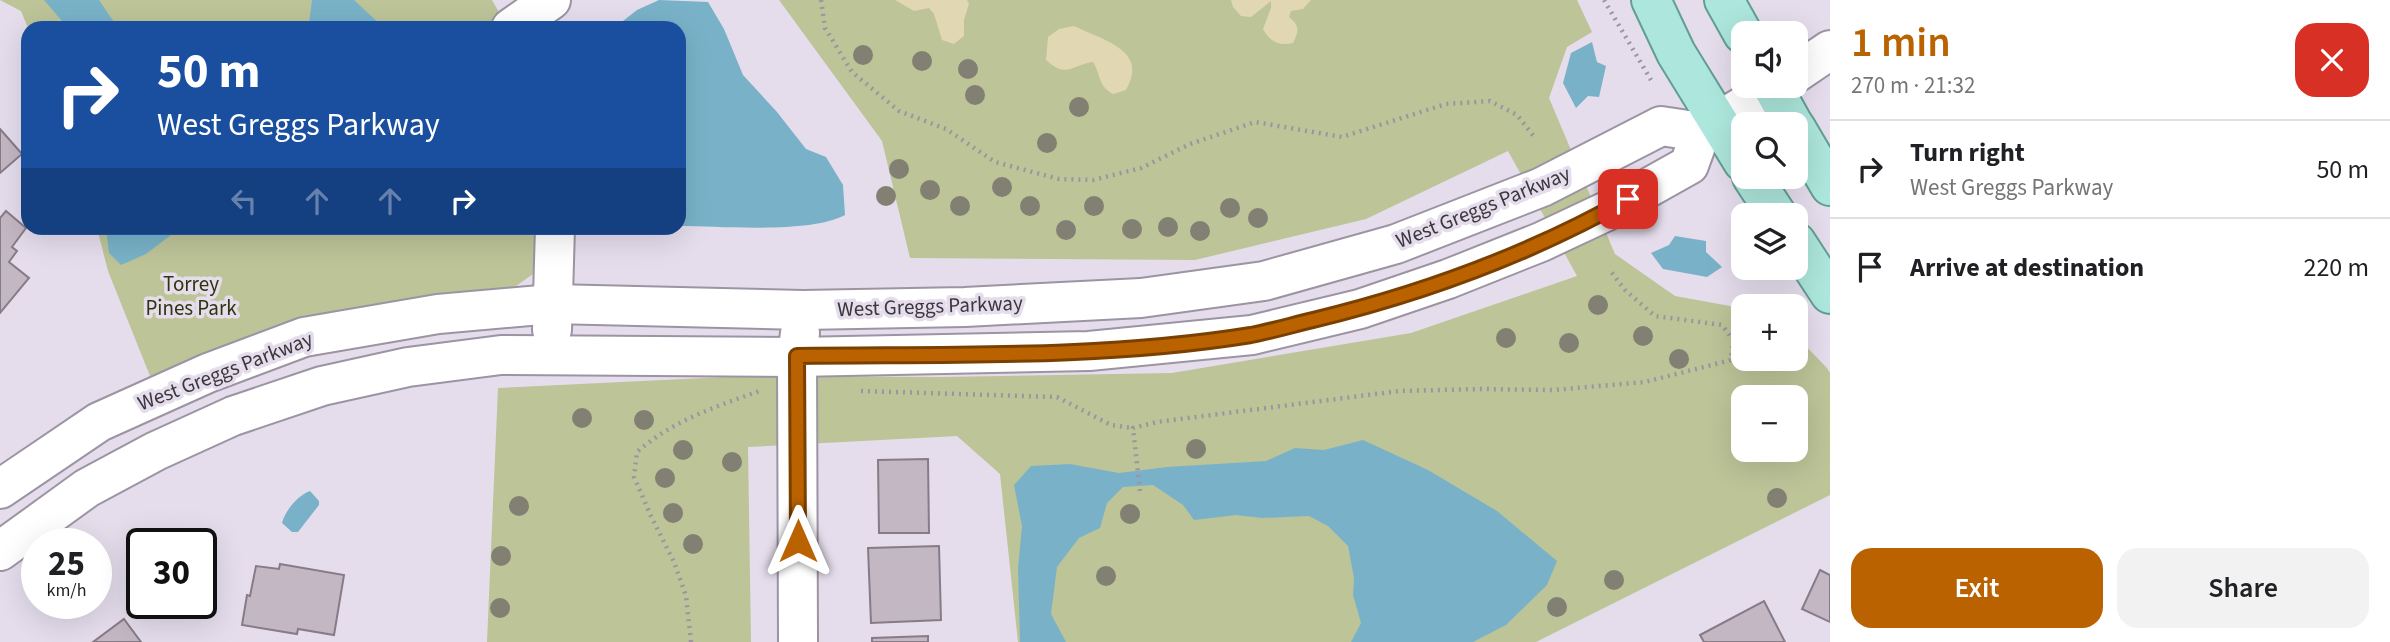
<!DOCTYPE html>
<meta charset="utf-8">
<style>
body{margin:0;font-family:"Source Sans 3",sans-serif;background:#f2f2f2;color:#202124;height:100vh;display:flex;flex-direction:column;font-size:26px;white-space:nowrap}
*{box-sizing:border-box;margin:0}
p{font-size:23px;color:#757577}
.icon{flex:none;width:38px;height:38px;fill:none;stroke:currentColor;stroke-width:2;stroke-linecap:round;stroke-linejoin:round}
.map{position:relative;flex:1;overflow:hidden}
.drawer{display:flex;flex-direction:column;background:#fff;width:560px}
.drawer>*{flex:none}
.guide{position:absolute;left:21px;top:21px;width:665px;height:214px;border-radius:21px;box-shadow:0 7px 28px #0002;background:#1a4fa0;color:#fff;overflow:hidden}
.tools{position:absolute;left:1731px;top:21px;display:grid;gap:14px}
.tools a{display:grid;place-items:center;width:77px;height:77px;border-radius:14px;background:#fff;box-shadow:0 7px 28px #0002;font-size:35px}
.speed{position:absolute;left:21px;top:528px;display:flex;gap:14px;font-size:35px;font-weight:700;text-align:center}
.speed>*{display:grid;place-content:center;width:91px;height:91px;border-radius:50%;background:#fff;box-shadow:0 7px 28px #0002;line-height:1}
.speed small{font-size:18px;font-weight:400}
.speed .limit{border:4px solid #111;border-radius:10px;background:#fff;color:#111}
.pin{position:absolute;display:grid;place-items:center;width:60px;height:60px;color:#fff;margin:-30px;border-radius:14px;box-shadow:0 4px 10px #0006}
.me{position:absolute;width:77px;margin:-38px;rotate:0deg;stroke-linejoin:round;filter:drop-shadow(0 0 5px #0008)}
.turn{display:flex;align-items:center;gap:24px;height:147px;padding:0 21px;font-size:32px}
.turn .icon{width:91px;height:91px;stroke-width:2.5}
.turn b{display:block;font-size:49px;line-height:60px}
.lanes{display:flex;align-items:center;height:66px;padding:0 21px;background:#0003;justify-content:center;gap:35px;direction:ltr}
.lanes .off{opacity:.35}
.round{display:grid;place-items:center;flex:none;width:74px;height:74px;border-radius:21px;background:#f2f2f2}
.summary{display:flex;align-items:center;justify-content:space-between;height:119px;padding:0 21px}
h1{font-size:42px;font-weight:600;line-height:52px;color:#bb6200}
.primary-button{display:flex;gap:14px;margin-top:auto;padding:14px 21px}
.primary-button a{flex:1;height:80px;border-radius:21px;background:#bb6200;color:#fff;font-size:28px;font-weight:600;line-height:80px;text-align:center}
.primary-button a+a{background:#f2f2f2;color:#202124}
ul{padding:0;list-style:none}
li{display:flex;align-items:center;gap:21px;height:98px;padding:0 21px;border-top:2px solid #e0e0e0}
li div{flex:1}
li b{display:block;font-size:26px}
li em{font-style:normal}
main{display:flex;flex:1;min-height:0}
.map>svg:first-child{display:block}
</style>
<main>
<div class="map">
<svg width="1830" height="642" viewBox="0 0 1830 642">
<rect width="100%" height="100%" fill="#e5ddec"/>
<g fill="#bdc498" fill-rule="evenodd">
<polygon points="0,0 492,0 508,28 28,28 21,11"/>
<path d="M 779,0 L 1577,0 L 1592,32 L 1567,47 L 1549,98 L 1615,254 L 1675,296 L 1730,306 L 1743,311 L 1743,359 L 1796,359 L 1796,336 L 1827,368 L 1830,373 L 1830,495 L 1536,642 L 1018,642 L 1000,474 L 957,436 L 748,447 L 751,642 L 487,642 L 498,388 L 746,376 L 939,377 L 1172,373 L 1411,333 L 1577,276 L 1508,151 L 1366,219 L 1195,260 L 910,258 L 882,141 ZM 1743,397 L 1796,397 L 1796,450 L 1743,450 Z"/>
<polygon points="97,228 541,228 540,269 505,294 154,386 108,271"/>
</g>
<g fill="#e1d7b2">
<polygon points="895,0 967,0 969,4 964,20 964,36 954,44 942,40 934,14 929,8 914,11"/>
<path d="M 1231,0 L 1311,0 L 1303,9 L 1291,11 L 1289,17 C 1300,26 1299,31 1293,43 C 1279,46 1270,42 1263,29 L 1271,8 L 1271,1 L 1251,17 L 1241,16 L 1233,7 Z"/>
<path d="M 1074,26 C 1102,40 1150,50 1126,90 L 1113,94 C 1098,86 1101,75 1093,62 C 1071,65 1067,79 1046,60 L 1048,37 L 1059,29 Z"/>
</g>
<g fill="#79b2c8">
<polygon points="44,0 99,0 118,28 68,28"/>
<polygon points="312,0 354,0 384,28 305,28 309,23"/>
<path d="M 659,0 L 708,2 L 724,29 L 743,75 L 777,112 L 806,149 L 826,157 L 843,185 L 845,215 C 810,234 721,226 679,226 L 679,28 L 614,28 L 637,10 Z"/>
<polygon points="1592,42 1597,62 1606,66 1599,97 1588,96 1576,108 1563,83 1571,53"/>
<polygon points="106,228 180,228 146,254 121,265 109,253"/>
<polygon points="1675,236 1706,241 1706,252 1722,267 1707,277 1663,269 1651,253 1669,245"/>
<polygon points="1363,440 1428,470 1497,511 1557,561 1547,585 1506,625 1473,642 1351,642 1361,623 1353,595 1354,578 1348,546 1328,526 1309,516 1262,518 1236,515 1194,520 1183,505 1153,485 1123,487 1107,503 1100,528 1079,538 1057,567 1051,614 1066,642 1020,642 1018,568 1022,526 1014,485 1031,466 1070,464 1119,473 1167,467 1266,461 1295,448 1324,450"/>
<path d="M 310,491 L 319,501 L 319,505 L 298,532 L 292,532 L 282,523 C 285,511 298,495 310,491 Z"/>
</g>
<g fill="#c4b7c4" stroke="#877b87" stroke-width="2">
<polygon points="0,129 22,154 0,173"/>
<polygon points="6,211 26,228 12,247 17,251 9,262 29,278 0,313 0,218"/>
<polygon points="928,459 929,533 879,533 878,460"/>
<polygon points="939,546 941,620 871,623 868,548"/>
<polygon points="280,564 344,575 334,635 298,629 297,634 242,625 247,595 250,596 256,566 279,569"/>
<polygon points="1820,570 1830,575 1830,622 1802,609"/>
<polygon points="1764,601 1785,642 1704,642 1700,635"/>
<polygon points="124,619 141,642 93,642"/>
<polygon points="928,636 928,642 872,642 872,638"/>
</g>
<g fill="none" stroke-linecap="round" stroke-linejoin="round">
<g stroke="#9c94a2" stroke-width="42">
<g id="minor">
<polyline points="511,28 551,0"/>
<polyline points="1796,73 1830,50"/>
<polyline points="1701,132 1776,86"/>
<polyline points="552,330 555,228"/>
<polyline points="0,489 99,422 208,373 304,337 438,314 552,304 803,310 965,307 1141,298 1264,281 1396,244 1542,187 1661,126 1701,132"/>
<polyline points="0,551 87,488 156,451 233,416 322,386 408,367 501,355 797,357 1089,351 1252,335 1360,309 1448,279 1541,242 1607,211 1689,165 1701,132"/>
<polyline points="798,642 797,357 800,333"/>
</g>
</g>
<g stroke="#629e95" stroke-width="42">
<g id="major">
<polyline points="1651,0 1676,53 1743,162"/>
<polyline points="1724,0 1743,34"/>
<polyline points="1772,86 1793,124"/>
<polyline points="1796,128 1830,186"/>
<polyline points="1752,177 1777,215"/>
<polyline points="1796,242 1830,294"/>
</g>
</g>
<g stroke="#9b95a0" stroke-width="4.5" stroke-dasharray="2 5" stroke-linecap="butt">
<polyline points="821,0 825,28 852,72 899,111 946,129 995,162 1059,179 1093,180 1141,168 1190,144 1255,122 1342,137 1446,104 1490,101 1517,115 1536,139"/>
<polyline points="1604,0 1651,80"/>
<polyline points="861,391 1057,397 1111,425 1133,428"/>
<polyline points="1140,491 1133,428 1157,422 1399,391 1480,389 1553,390 1645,382 1731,360 1733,340 1722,325 1655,316 1625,290 1609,269"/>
<path d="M 691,642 L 686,596 L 674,562 L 651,516 L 634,477 L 637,452 C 673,420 718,406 762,390"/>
</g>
<use href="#minor" stroke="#fff" stroke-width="38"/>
<use href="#major" stroke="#ade6dc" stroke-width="38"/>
</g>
<g fill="#818072">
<circle cx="863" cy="55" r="10"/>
<circle cx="922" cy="61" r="10"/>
<circle cx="968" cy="69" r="10"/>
<circle cx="975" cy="95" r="10"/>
<circle cx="1079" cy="107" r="10"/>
<circle cx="1047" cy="143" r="10"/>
<circle cx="899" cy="169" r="10"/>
<circle cx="1002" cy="187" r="10"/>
<circle cx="930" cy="190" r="10"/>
<circle cx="886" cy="196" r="10"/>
<circle cx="960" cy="206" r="10"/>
<circle cx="1030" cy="206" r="10"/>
<circle cx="1094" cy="206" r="10"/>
<circle cx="1230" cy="208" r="10"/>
<circle cx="1258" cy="218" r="10"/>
<circle cx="1168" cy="227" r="10"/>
<circle cx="1132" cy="229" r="10"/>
<circle cx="1066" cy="230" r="10"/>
<circle cx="1200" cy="231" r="10"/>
<circle cx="1598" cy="305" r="10"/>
<circle cx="1643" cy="336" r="10"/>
<circle cx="1506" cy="338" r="10"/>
<circle cx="1569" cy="343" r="10"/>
<circle cx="1679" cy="359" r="10"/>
<circle cx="582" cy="418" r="10"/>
<circle cx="644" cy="420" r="10"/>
<circle cx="1196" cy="449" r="10"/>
<circle cx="683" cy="450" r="10"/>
<circle cx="732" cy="462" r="10"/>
<circle cx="665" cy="478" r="10"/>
<circle cx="1777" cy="498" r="10"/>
<circle cx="519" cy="506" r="10"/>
<circle cx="673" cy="513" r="10"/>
<circle cx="1130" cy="514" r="10"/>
<circle cx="693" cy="544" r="10"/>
<circle cx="501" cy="556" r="10"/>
<circle cx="1106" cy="576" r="10"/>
<circle cx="1614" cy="580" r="10"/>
<circle cx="1557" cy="607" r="10"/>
<circle cx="500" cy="608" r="10"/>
</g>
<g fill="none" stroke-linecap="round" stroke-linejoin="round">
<g stroke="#7a4000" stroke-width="18">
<path id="route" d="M 798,541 L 797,356 C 948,354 1102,359 1251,335 C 1272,331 1292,325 1313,320 C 1421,294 1530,254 1628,199"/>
</g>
<use href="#route" stroke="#bb6200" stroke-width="12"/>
</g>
<g text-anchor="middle" stroke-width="7" stroke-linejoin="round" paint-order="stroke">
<g font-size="21" fill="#3a373d" stroke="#e5ddec">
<text transform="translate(1483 207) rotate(-22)" y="7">West Greggs Parkway</text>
<text transform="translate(930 306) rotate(-2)" y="7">West Greggs Parkway</text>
<text transform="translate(225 371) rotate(-21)" y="7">West Greggs Parkway</text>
</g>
<g font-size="21" fill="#30340e" stroke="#e5ddec">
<text x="191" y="291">Torrey<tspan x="191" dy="24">Pines Park</tspan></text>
</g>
</g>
</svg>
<div class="tools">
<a><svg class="icon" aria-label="sound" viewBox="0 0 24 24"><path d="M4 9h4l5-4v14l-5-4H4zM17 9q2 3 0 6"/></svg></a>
<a><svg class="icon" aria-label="search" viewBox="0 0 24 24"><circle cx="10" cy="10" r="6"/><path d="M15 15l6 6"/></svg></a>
<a><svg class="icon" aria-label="layers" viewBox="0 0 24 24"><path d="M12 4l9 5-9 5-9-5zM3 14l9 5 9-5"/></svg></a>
<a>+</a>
<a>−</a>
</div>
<div class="speed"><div>25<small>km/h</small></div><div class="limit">30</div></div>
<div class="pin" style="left:1628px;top:199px;background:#d93025"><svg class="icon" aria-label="arrive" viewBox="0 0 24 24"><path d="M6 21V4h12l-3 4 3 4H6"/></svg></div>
<svg class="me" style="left:798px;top:541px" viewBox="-20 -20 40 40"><path d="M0-17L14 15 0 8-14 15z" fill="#bb6200" stroke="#fff" stroke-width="4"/></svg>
<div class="guide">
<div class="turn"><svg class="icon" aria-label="right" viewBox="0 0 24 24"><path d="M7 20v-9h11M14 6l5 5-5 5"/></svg><div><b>50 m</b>West Greggs Parkway</div></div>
<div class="lanes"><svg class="icon off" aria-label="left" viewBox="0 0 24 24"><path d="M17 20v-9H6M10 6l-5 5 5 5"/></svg><svg class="icon off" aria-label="ahead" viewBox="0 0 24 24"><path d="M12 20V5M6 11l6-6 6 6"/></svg><svg class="icon off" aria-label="ahead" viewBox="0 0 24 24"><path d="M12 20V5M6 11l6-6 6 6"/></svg><svg class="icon" aria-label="right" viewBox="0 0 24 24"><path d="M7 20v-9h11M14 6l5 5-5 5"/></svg></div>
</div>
</div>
<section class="drawer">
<div class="summary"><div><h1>1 min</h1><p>270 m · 21:32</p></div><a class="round" style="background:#d93025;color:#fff"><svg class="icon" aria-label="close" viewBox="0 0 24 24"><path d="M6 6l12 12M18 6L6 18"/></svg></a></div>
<ul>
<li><svg class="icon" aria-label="right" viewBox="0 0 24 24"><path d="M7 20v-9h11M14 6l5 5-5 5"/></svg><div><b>Turn right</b><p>West Greggs Parkway</p></div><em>50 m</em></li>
<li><svg class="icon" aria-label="arrive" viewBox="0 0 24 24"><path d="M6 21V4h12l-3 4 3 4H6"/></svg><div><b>Arrive at destination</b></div><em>220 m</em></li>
</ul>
<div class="primary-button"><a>Exit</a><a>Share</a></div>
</section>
</main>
